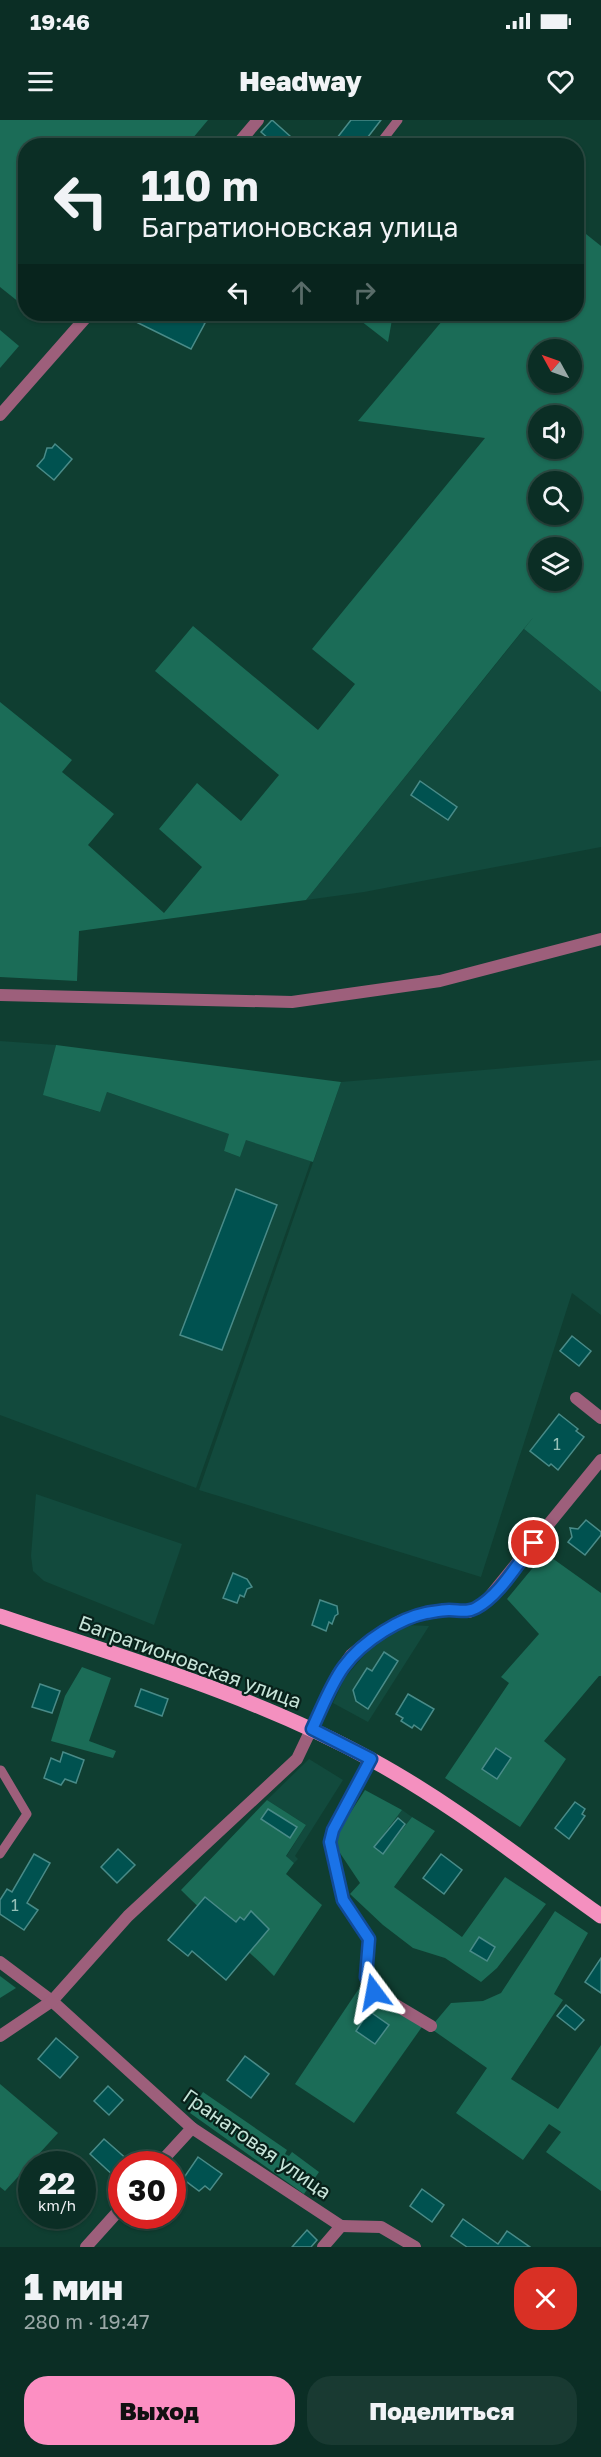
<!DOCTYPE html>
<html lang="ru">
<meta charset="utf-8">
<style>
body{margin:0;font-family:"Golos Text",sans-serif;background:#193a32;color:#f1f3f6;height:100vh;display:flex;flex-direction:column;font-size:22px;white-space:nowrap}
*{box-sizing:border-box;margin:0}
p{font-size:20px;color:#9aa8a7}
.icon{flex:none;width:33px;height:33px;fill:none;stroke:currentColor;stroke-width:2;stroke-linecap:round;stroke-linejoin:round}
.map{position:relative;height:2127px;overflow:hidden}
.panel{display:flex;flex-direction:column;background:#0b2e25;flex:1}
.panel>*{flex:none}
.hud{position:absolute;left:18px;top:18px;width:566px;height:183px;border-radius:24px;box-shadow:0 2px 4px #0004,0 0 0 2px #2b4a42;background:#0b2e25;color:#f1f3f6;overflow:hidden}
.needle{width:39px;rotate:310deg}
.buttons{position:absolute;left:528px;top:219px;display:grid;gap:12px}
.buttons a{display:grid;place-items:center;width:54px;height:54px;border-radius:50%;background:#0b2e25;box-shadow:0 2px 4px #0004,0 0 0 2px #2b4a42;font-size:30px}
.speed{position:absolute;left:18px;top:2031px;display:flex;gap:12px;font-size:30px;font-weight:700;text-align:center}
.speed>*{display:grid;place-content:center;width:78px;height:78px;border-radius:50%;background:#0b2e25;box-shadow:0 2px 4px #0004,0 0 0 2px #2b4a42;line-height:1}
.speed small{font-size:15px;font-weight:400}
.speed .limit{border:9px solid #d22;background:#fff;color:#111}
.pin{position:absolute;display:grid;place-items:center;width:51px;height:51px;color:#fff;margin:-26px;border:3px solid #fff;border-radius:50%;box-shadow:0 2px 6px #0007}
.me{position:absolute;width:66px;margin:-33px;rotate:347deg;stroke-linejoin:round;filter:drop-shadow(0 0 4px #0008)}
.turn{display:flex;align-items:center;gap:21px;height:126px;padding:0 24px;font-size:27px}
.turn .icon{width:78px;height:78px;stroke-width:2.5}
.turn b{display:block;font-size:42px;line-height:51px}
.lanes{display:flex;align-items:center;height:57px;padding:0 24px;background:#0003;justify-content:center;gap:30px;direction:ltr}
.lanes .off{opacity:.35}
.round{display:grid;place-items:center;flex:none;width:63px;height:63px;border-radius:24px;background:#193a32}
.head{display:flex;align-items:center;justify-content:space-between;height:102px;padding:0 24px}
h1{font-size:36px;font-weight:800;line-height:45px}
.button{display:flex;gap:12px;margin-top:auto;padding:12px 24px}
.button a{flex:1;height:69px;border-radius:24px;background:#fc8fc2;color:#111;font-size:24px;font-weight:800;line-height:69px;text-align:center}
.button a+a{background:#193a32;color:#f1f3f6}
.status{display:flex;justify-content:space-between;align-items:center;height:42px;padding:0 30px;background:#0b2e25;direction:ltr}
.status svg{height:16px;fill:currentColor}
header{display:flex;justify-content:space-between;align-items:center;height:78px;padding:0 24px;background:#0b2e25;font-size:27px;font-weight:800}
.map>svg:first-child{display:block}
</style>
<div class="status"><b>19:46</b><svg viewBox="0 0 49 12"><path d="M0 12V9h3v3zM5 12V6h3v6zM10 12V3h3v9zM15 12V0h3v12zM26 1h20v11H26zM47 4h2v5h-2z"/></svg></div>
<header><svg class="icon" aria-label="menu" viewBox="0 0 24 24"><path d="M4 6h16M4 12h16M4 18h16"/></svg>Headway<svg class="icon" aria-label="heart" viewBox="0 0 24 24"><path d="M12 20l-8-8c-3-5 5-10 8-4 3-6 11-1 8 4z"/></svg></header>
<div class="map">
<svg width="601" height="2127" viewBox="0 0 601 2127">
<rect width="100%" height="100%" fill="#0f3e31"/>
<g fill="#124a3d">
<polygon points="524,509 601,572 601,727 364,772 306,780"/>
<polygon points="0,921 56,925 44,975 99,992 107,972 230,1014 224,1031 240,1037 246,1019 311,1041 196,1368 0,1295"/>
<polygon points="601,940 601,1195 572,1173 481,1457 199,1370 341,962"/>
<polygon points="36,1374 182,1424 154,1505 44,1461 33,1451 31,1436"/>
<polygon points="406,1505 429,1506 368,1602 333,1583 344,1559 365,1534 378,1522"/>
<polygon points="309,1639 343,1660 295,1736 298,1739 294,1743 286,1737 306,1705 267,1680"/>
<polygon points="402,1690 412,1697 383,1734 374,1727"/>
</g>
<g fill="#1b6c57" fill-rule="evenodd">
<polygon points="0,0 208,0 187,25 26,26 25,187 0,167"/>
<path d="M 576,106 L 601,126 L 601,572 L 524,509 L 535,495 L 306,780 L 79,811 L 77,861 L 0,857 L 0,582 L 72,640 L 62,652 L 114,694 L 88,725 L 164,793 L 202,747 L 159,709 L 197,663 L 241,701 L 279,655 L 155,551 L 193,506 L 318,610 L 355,564 L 312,529 L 485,318 L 358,301 L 448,194 L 576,194 ZM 538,230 L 572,230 L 572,262 L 538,262 ZM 538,296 L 572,296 L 572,328 L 538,328 ZM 538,362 L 572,362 L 572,394 L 538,394 ZM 538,428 L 572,428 L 572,460 L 538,460 Z"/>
<polygon points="352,194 393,194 388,222"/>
<polygon points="0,210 19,226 0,248"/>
<polygon points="56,925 341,962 313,1042 246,1020 240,1037 224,1031 229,1014 107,972 100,992 43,975"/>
<polygon points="545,1433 601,1473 601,1556 599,1556 544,1621 566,1639 520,1707 445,1658 509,1563 501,1557 539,1514 507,1479"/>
<polygon points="82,1547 111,1558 89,1621 116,1631 113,1638 51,1621 65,1576"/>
<polygon points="365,1670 402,1690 374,1727 383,1734 412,1697 435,1711 394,1767 462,1817 505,1757 546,1784 497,1848 481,1862 445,1838 413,1828 383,1805 350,1774 360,1763 332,1721"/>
<path d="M 267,1680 L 306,1705 L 286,1736 L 294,1743 L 286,1754 L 322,1785 L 274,1856 C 244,1826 211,1800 181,1770 Z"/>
<polygon points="555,1791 588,1813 554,1874 563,1880 511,1959 558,1989 601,1925 601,2071 546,2032 561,2012 549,2004 523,2040 456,1993 487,1948 430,1908 451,1883 483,1881 501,1873"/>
<polygon points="0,1856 16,1868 0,1878"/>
<polygon points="360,1867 424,1904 354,2003 295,1964"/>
<polygon points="0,1964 58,2013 5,2071 0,2067"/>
<polygon points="203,1972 287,2030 285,2034 289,2036 292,2032 319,2052 304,2074 190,1993"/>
</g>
<g fill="#005250" stroke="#498b88" stroke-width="1.5">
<polygon points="272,0 290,16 282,26 277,26 261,12"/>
<polygon points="351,0 381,0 361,26 346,26 337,18"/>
<polygon points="120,194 186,194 205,203 191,229"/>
<polygon points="55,324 72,339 54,360 37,346 44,338 47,328 52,328"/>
<polygon points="420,661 457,687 448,700 411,675"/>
<polygon points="236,1069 277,1085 222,1230 180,1215"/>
<polygon points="572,1216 591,1231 579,1246 560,1231"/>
<polygon points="559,1294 578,1309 576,1311 584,1317 558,1350 551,1344 549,1346 530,1331"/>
<polygon points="586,1400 601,1412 601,1415 585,1435 568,1422 572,1417 570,1408 578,1409"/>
<polygon points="233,1453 247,1459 252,1467 247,1469 244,1477 240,1475 237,1483 223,1478"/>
<polygon points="320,1480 337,1486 338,1494 335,1496 332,1504 329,1502 326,1511 312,1505"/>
<polygon points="384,1532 398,1541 368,1589 356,1581 353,1570 367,1548 372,1551"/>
<polygon points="40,1564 60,1571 52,1593 32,1587"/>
<polygon points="141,1569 168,1579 162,1596 135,1586"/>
<polygon points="408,1574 434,1589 421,1610 414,1605 412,1608 401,1601 403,1598 396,1594"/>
<polygon points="496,1628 511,1638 497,1659 482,1649"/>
<polygon points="63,1632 84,1640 76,1663 65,1659 61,1665 44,1658 51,1638 60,1642"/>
<polygon points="575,1682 585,1689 582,1694 585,1696 569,1719 555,1708"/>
<polygon points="268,1689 297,1707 290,1718 261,1699"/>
<polygon points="398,1698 405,1704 383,1734 374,1727"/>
<polygon points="118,1729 135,1745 117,1763 101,1747"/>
<polygon points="34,1734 50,1743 27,1783 38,1790 24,1810 0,1794 0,1780 7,1769 12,1772"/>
<polygon points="441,1734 462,1750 444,1774 423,1758"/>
<polygon points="205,1777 236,1802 240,1797 244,1800 251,1791 269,1809 226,1860 192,1831 188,1836 168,1820"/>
<polygon points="479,1817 495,1827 487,1841 470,1831"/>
<polygon points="601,1838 601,1873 585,1862"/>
<polygon points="566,1885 584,1900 575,1910 557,1896"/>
<polygon points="369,1891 389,1905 375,1924 356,1911"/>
<polygon points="56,1918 78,1937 60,1958 38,1939"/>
<polygon points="245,1936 269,1954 251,1978 227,1960"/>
<polygon points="108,1966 123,1980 109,1995 94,1981"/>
<polygon points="104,2019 129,2041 126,2044 122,2044 122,2049 115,2057 90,2034"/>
<polygon points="198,2037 222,2054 210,2070 205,2066 199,2071 183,2059"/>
<polygon points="422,2069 444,2085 432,2102 410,2086"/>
<polygon points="463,2099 498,2124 507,2111 530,2127 467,2127 451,2116"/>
<polygon points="307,2110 317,2120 311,2127 292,2127"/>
</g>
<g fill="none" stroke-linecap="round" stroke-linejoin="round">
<g stroke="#9d5f7b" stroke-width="9">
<polyline points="378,26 398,0"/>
<polyline points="0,1734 27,1694 1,1650"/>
</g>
<g stroke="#9d5f7b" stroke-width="12">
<polyline points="236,26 258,0"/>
<polyline points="0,295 89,194"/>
<polyline points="0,875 292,882 440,861 601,819"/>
<polyline points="576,1278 601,1298"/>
<polyline points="371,1639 333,1710 330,1722 343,1780 369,1819 366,1857 374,1872 431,1906"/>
<polyline points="0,1842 52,1881 192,2008 341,2106 323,2127"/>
<polyline points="0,1916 52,1881 128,1796 297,1639 337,1555 351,1535 367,1522 400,1501 424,1494 449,1490 469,1492 486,1481 601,1340"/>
<polyline points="159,2044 192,2008"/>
<polyline points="341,2106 381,2107 415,2127"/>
<polyline points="86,2127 122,2087"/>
</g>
<path stroke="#f490bf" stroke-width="15" d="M 0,1496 C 125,1538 256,1576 372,1640 C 453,1684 526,1743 601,1796"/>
</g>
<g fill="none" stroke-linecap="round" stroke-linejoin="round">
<g stroke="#114b97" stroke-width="15">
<path id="route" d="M 374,1872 L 366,1857 L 369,1819 L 343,1780 L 330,1722 L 333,1710 L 371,1639 L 312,1609 C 333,1564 339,1539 384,1511 C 397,1503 411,1496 426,1493 C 433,1492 442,1490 449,1490 C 459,1490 467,1493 476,1488 C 500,1475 517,1444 534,1423"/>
</g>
<use href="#route" stroke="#1a73e8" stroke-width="10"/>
</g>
<g text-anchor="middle" stroke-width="4.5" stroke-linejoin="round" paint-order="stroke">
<g font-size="16" fill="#95c0b7">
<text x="557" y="1330">1</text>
<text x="15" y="1791">1</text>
</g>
<g font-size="20" fill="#c7e4d9" stroke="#08211a">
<text transform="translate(190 1542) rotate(20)" y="7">Багратионовская улица</text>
<text transform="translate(257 2024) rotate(35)" y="7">Гранатовая улица</text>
</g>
</g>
</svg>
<div class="buttons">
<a><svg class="needle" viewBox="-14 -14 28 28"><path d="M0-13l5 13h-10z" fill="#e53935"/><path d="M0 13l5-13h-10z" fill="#9aa8a7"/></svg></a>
<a><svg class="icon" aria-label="sound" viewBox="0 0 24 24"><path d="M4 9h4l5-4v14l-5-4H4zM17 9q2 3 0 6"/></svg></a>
<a><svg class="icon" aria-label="search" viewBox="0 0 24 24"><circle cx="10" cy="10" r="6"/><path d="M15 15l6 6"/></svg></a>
<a><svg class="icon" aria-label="layers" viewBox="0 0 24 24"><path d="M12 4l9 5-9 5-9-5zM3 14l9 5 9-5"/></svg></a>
</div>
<div class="speed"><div>22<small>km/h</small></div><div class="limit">30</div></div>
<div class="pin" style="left:534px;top:1423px;background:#d93025"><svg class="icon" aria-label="arrive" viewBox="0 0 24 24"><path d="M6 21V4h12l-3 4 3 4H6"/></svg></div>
<svg class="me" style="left:374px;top:1872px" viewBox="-20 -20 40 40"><path d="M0-17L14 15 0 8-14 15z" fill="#1a73e8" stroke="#fff" stroke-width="4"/></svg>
<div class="hud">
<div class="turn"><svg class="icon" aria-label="left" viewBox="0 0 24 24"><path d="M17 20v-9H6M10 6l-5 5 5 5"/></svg><div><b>110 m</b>Багратионовская улица</div></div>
<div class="lanes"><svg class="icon" aria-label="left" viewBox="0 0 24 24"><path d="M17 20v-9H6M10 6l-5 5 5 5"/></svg><svg class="icon off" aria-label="ahead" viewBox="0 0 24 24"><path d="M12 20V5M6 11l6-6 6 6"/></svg><svg class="icon off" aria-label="right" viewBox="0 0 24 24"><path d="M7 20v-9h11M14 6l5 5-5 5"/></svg></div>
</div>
</div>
<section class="panel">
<div class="head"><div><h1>1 мин</h1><p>280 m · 19:47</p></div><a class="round" style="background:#d93025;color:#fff"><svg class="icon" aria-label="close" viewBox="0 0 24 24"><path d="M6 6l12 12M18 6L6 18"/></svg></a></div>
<div class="button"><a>Выход</a><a>Поделиться</a></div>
</section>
